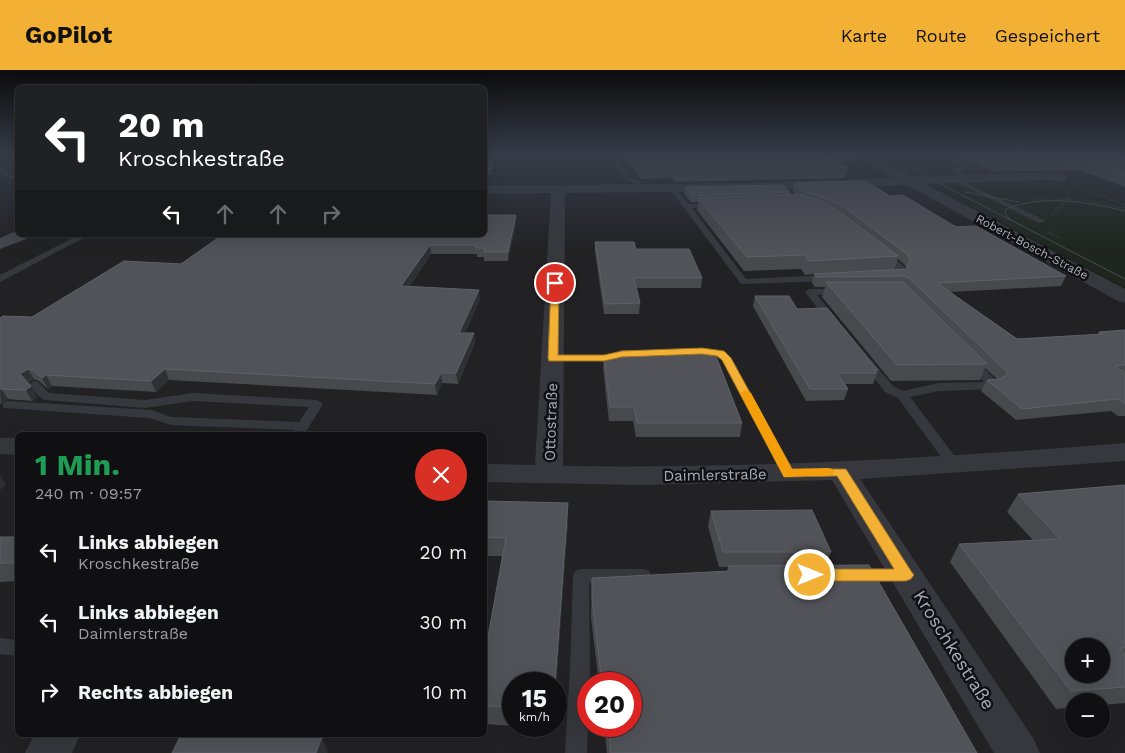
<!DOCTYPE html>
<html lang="de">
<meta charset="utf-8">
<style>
body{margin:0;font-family:"Work Sans",sans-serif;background:#1e1e20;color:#f1f3f6;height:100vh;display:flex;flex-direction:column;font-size:19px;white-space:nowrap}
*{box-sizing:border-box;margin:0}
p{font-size:16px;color:#9c9d9f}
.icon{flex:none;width:28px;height:28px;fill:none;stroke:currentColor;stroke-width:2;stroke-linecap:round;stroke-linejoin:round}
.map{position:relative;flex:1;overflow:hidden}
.side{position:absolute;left:15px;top:362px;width:472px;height:305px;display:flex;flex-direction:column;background:#101012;border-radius:8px;box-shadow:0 5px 20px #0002,0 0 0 1px #303032}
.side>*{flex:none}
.banner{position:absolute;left:15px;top:15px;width:472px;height:152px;border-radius:8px;box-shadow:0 5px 20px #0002,0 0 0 1px #303032;background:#202124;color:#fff;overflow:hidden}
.fabs{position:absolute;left:1065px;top:568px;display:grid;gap:10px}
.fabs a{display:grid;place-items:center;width:45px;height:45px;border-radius:50%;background:#101012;box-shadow:0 5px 20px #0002,0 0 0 1px #303032;font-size:25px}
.speed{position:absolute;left:502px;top:602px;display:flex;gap:10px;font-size:25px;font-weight:700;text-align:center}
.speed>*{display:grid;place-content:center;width:65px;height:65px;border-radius:50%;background:#101012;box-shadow:0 5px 20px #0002,0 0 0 1px #303032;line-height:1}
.speed small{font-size:12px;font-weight:400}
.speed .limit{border:8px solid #d22;background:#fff;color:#111}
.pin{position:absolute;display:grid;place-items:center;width:42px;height:42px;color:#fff;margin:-21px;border:2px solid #fff;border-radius:50%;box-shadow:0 1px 5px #0007}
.me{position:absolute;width:55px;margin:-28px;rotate:90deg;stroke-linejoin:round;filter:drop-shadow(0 0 4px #0008)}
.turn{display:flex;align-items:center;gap:18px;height:105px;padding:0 20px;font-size:22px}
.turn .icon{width:65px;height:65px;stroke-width:2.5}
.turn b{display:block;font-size:35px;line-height:42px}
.lanes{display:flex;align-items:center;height:48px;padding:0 20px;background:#0003;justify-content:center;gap:25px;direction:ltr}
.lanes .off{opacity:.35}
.round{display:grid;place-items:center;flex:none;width:52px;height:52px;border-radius:26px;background:#1e1e20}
.head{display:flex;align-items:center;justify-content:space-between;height:85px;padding:0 20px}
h1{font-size:30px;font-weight:700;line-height:38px;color:#1e9e55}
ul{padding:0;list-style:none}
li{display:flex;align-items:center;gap:15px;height:70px;padding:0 20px}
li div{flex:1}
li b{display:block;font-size:19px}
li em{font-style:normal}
header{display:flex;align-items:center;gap:30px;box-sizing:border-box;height:70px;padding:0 25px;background:#f2b134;color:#111}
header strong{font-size:24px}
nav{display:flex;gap:28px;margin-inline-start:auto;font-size:18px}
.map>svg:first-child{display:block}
</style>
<header>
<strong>GoPilot</strong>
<nav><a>Karte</a><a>Route</a><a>Gespeichert</a></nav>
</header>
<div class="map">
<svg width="1125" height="683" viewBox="0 0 1125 683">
<rect width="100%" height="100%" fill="#161618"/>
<path fill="#222225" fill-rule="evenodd" d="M 0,84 L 17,84 L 18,165 L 485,165 L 485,84 L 1125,84 L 1125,132 L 1082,116 L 1047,111 L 932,116 L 1125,218 L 1125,683 L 0,683 ZM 18,365 L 485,365 L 485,665 L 18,665 ZM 1074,576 L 1101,576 L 1101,604 L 1074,604 ZM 514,614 L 556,614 L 556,656 L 514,656 ZM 589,614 L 631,614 L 631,656 L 589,656 ZM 1074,631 L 1101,631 L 1101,659 L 1074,659 Z"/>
<polygon fill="#1e261f" points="1047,111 1082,116 1125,132 1125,218 931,115"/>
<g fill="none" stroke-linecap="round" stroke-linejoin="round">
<g stroke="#3d3f44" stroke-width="2" stroke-dasharray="1 2" stroke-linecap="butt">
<polyline points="908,84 921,95"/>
<polyline points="1074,115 1125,135"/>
<polyline points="1026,128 1083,130 1125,138"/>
<polyline points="1052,145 1066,130 1070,120"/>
<polyline points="1048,162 1061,169"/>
</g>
<g fill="#37383d" fill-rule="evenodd">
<polygon points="610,84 616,84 627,106 640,112 643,119 639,119 636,114 623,108"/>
<polygon points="936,84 943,84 969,97 969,99 960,101 971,108 971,110 967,110 952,101 952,99 961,97"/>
<polygon points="0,96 12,105 18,106 18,110 8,108 0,101"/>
<polygon points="954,109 958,109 1046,151 1039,153 954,111"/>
<polygon points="670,117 674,117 689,134 715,133 715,135 713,136 692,138 746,209 828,205 832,208 828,211 741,214 670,119"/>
<polygon points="79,165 89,165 0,212 0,205"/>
<polygon points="881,182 887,182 904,196 905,198 901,208 885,208 885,204 895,203 896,199 881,186"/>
<polygon points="841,219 846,222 844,224 817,225 839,252 834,255 830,254 805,222 810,219"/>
<polygon points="697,278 715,279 730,286 795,403 793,406 783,406 781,403 722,290 713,285 693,283 692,281"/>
<polygon points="635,280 640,283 639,285 604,291 553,291 547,288 553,285 604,285"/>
<polygon points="867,289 871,290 893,316 903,321 939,313 984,312 965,292 971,289 975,290 998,312 1000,315 998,318 994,319 939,321 910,327 960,393 962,396 960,399 950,399 898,328 885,322 863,294 861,292 863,290"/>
<polygon points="34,311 38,312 49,323 145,330 193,323 317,330 323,334 304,365 290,365 294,360 171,355 149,348 4,338 2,335 4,332 8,331 152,340 171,347 299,352 309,337 193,331 145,338 46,330 42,329 28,315"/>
<polygon points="858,498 903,498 909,500 911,505 909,510 903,512 858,512 852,510 850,505 852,500"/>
<polygon points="581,499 643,499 649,501 651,506 649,511 643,513 589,513 590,598 587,683 565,683 570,598 573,506 575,501"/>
<polygon points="0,568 18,570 18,586 0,584"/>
</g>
<g fill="#37383d" fill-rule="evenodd">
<path d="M 854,84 L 868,84 L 912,107 L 1044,102 L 1065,105 L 1067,108 L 1065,111 L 1044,110 L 925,114 L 1125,219 L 1125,233 L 1118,231 L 907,115 L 739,121 L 565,123 L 563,396 C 751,399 938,388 1125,373 L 1125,391 L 860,409 L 1033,668 L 1040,683 L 994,683 L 832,410 L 645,415 L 485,412 L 485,394 L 535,395 L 551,123 L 485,124 L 485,116 L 739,113 L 895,108 Z"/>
<polygon points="0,368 18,368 18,385 0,384"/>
<polygon points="34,665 80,665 72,683 25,683"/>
</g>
<polygon fill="#45474d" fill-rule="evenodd" points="18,160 18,165 29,165 26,169 0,179 0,168"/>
<g stroke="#4a4c52" stroke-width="1">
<polyline points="894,84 902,92 933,110 1125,209"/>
<polyline points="965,122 1019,132"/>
<path d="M 1011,150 L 1005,144 L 1006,139 C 1043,124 1088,132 1125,141"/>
</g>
</g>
<g fill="#47494d" fill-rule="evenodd">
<polygon points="485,84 496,84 492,104 485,105"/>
<polygon points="623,84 857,84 855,91 837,91 848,98 845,108 675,112 672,108 641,109"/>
<polygon points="952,84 1125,84 1125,117 1079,100 993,102"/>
<path d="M 794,113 L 890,126 L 1066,206 L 1061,216 L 950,222 L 1017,269 L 1097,265 L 1099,262 L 1125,260 L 1125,346 L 1118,346 L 1111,341 L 1016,350 L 981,321 L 987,310 L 997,309 L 985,298 L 980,310 L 891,311 L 822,227 L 825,217 L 815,217 L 812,213 L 814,204 L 805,205 L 801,199 L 744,201 L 697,140 L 698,132 L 691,132 L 684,124 L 685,117 L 790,122 L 789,125 L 796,124 L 793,121 ZM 898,189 L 905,195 L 906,198 L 906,199 L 894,200 Z"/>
<polygon points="516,145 516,153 508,191 484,191 484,187 477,187 477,184 431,184 409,217 480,229 465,263 474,263 475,273 458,314 442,313 437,325 169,310 156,322 52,316 48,319 39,311 34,309 28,313 37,327 32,331 8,329 0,334 0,248 32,247 181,194 219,168 164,165 485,165"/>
<polygon points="595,172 636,179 702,208 701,218 636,218 640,233 639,244 604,244 595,181"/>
<polygon points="755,226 797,239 878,300 873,314 845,314 848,319 844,330 806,331 753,236"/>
<polygon points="620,281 742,353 740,367 636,367 633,351 609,351 603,298 604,286 620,286"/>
<polygon points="1125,415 1125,633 1101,635 1101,631 1074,631 1074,637 1056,639 950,492 959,474 1033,470 1007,442 1018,424"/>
<polygon points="485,431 568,451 556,615 556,614 514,614 514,656 485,654 485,583 502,486 485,486"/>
<polygon points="711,441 831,482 826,495 977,683 607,683 604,656 631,656 631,614 599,614 591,547 592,508 727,501 728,497 719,497 708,456"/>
<polygon points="0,467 18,467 18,511 0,512"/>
<polygon points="521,656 553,656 553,658"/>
</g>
<g fill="#2f3033">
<polygon points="495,84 496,84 492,104 491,99"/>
<polygon points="516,145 516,153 508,191 508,182"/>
<polygon points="430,175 431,184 403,226 401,216"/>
<polygon points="479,220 480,229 461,273 459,263"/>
<polygon points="474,263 475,273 458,314 456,303"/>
<polygon points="28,299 34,309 26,315 20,304"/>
<polygon points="165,299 169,310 156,322 151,311"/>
<polygon points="441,303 442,313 437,325 435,314"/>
<polygon points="46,305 52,316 48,319 42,308"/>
<polygon points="31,316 37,327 32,331 26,320"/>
<polygon points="1,318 8,329 1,334 0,319"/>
<polygon points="0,405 6,414 0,420"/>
<polygon points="568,433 568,451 556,615 556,614 555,614"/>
<polygon points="322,667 328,682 327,683 316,683"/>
</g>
<g fill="#525359" stroke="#5f6168" fill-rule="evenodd">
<polygon points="485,84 495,84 491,99 485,99"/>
<polygon points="630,84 824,84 848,98 676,102 673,98 642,99"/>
<polygon points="971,84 1125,84 1125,107 1082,92 996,94"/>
<polygon points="865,111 890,126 903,125 956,157 976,156 1066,206 937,213 1017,269 1103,264 1099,262 1125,260 1125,295 1115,296 1125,303 1125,334 1118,329 1022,339 987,310 1000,309 1007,305 1007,302 909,208 904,206 817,207 814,204 906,199 910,189 908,185 844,137 822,127 806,123 794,113"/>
<polygon points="783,115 790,122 692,126 685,117"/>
<polygon points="799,124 817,129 837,140 898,186 809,191 804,185 747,187 698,128"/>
<polygon points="485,145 516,145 508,182 484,182 485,178 476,178 477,175 430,175 401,216 479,220 459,263 474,263 456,303 441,303 435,314 165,299 151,311 46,305 42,308 33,300 28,299 20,304 31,316 26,320 0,319 0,248 3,246 32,247 124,191 181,194 222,165 485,165"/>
<polygon points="595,172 634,172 636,179 689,179 702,208 634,208 640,233 605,234"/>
<polygon points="826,212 903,212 987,294 897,295"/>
<polygon points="755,226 789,226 797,239 827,238 878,300 874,300 876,303 837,303 848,319 810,319"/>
<polygon points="620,281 714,281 742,353 637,353 634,337 610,337 604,286 621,286"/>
<path d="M 1125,415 L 1125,578 L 1120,578 L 1125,584 L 1125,617 L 1071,621 L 959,474 L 1060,469 L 1018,424 ZM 1074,576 L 1101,576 L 1101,604 L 1074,604 Z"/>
<polygon points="485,431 568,433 555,614 514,614 514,637 485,636 485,583 506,468 485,467"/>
<polygon points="812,440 831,482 723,482 711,441"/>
<rect x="0" y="467" width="18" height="26"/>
<polygon points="869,495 977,683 611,683 608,656 631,656 631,614 602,614 592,528 592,508 730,501 729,496"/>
<polygon points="181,665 269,665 322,667 316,683 172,683"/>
</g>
<linearGradient id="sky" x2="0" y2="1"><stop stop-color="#0c0c0d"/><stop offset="0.47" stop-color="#363c48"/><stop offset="1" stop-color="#363c48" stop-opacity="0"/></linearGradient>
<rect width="1125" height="180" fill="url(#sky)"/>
<polygon fill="#f2b134" stroke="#9d7322" points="555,211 559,213 558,285 604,285 622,281 702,278 724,281 731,288 792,399 846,399 911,501 914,505 911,509 906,511 810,511 805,510 803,505 805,501 810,499 894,499 837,406 784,407 722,290 717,286 702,284 622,287 604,291 549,291 548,288 551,213"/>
<polygon fill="#f59e0b" points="745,320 751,323 792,399 828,398 832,399 834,402 832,405 784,407 740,323"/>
<g text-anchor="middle" stroke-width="5" stroke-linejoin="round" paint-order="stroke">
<g font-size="12" fill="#a8adb8" stroke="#111113">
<text transform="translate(1032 177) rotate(28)" y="4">Robert-Bosch-Straße</text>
</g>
<g font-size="15" fill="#a8adb8" stroke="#111113">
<text transform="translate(551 352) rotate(-88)" y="5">Ottostraße</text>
<text transform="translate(715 405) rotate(-1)" y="5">Daimlerstraße</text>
</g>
<g font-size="18" fill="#a8adb8" stroke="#111113">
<text transform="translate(954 580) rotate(58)" y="6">Kroschkestraße</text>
</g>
</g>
</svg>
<div class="fabs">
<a>+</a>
<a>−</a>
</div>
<div class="speed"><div>15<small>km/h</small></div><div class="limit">20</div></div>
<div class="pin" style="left:555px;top:213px;background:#d93025"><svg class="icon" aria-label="arrive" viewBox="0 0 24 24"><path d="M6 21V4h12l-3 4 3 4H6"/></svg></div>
<svg class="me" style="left:810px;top:505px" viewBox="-20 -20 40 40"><circle r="17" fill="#f2b134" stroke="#fff" stroke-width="3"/><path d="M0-11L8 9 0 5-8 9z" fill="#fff"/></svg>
<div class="banner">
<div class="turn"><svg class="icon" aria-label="left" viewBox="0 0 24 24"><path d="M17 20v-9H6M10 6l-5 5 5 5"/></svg><div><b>20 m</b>Kroschkestraße</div></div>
<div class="lanes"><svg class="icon" aria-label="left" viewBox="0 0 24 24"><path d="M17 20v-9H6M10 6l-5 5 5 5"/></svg><svg class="icon off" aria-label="ahead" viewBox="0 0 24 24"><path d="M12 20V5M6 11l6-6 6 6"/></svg><svg class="icon off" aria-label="ahead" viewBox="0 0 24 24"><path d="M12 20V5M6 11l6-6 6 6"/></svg><svg class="icon off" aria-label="right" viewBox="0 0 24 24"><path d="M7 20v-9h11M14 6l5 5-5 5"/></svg></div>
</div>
<section class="side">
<div class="head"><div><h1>1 Min.</h1><p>240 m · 09:57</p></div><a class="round" style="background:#d93025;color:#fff"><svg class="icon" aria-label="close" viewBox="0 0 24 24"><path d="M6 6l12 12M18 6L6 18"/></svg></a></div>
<ul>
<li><svg class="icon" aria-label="left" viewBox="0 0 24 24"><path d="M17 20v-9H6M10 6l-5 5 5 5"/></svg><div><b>Links abbiegen</b><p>Kroschkestraße</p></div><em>20 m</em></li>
<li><svg class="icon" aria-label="left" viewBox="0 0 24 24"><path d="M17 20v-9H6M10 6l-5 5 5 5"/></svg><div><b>Links abbiegen</b><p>Daimlerstraße</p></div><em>30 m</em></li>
<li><svg class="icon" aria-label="right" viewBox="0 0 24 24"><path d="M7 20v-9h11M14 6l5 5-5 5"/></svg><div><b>Rechts abbiegen</b></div><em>10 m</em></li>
</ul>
</section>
</div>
